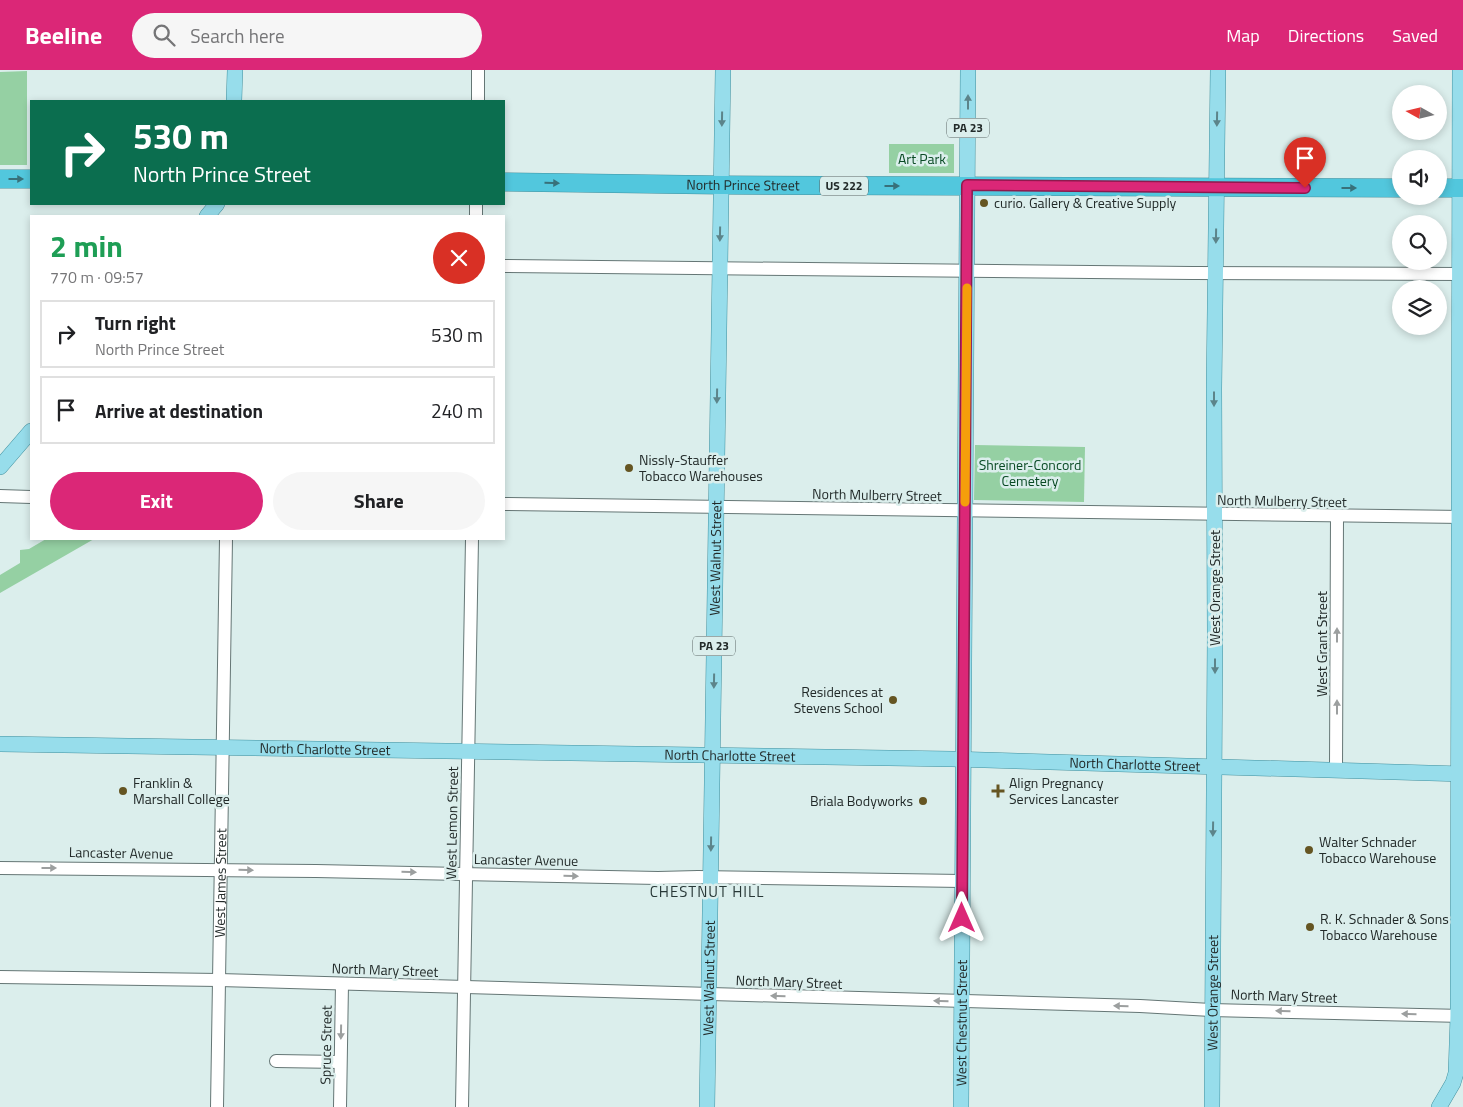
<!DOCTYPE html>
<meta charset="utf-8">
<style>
body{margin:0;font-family:"Titillium Web",sans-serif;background:#f6f6f6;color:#202124;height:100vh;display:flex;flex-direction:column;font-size:19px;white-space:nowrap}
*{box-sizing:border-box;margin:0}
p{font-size:16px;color:#757577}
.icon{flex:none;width:28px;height:28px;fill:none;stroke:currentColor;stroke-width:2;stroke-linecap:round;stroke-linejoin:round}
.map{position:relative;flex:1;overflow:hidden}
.drawer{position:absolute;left:30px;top:145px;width:475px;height:325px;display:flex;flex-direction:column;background:#fff;border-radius:0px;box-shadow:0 2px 8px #0003}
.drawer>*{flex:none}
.guide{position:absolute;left:30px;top:30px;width:475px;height:105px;border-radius:0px;box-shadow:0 2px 8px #0003;background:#0b6e4f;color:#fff;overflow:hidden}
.needle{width:32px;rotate:278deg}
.tools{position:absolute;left:1392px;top:15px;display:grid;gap:10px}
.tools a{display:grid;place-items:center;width:55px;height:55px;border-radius:50%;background:#fff;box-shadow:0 2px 8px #0003;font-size:25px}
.pin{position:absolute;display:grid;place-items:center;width:42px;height:42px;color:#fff;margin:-51px -21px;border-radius:50% 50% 50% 0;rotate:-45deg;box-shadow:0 0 5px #0007}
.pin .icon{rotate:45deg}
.me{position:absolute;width:55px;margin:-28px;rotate:0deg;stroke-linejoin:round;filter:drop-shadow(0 0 4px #0008)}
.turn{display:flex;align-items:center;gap:18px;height:105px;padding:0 20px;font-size:22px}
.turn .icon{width:65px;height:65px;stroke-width:2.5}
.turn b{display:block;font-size:35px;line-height:42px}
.round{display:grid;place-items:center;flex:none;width:52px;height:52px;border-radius:26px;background:#f6f6f6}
.overview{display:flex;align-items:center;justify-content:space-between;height:85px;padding:0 20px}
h1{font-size:30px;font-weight:700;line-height:38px;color:#1e9e55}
.primary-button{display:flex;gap:10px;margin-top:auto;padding:10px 20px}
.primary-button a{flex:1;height:58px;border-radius:30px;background:#db2777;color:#fff;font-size:20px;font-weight:700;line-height:58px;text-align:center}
.primary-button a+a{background:#f6f6f6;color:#202124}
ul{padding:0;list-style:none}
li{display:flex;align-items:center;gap:15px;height:68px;margin:0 10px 8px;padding:0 10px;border:2px solid #e0e0e0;border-radius:0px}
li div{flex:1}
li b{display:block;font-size:19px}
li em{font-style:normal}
header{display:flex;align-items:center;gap:30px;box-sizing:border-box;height:70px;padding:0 25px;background:#db2777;color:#fff}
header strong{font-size:24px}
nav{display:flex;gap:28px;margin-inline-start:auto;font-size:18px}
.search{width:350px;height:45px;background:#f6f6f6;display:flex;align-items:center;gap:12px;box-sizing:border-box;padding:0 18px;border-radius:28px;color:#757577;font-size:19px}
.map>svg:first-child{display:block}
</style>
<header>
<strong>Beeline</strong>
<div class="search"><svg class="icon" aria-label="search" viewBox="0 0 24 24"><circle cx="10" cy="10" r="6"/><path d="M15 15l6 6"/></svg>Search here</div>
<nav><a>Map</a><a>Directions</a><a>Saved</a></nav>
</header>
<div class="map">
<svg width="1463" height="1037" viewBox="0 0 1463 1037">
<rect width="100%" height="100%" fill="#dbeeec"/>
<g fill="#95d0a3">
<polygon points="27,1 27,95 0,95 0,2"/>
<rect x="889" y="74" width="65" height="29"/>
<polygon points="975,375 1085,377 1084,432 974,430"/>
<polygon points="46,469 94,469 0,523 0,505 20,493 20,480 29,479"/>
</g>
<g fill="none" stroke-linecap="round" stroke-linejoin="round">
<g stroke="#657675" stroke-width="14">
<g id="minor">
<polyline points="478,31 478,0"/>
<polyline points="476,146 476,134"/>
<polyline points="504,196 1192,203 1463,204"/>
<polyline points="0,426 31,427"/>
<polyline points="504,434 1463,447"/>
<polyline points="1336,701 1337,446"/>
<polyline points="0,798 316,801 658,808 698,807 962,811"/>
<polyline points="0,907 219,910 1140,936 1211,940 1463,946"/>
<polyline points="276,991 340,992"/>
<path id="s1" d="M 217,1037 L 226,469"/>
<polyline points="340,1037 342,914"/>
<polyline points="462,1037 472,469"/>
</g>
</g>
<g stroke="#41909e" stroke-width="16">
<g id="major">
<polyline points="234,31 235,0"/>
<polyline points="207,146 217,134"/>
<polyline points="0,397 31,361"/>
<path id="s2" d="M 0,674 L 952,689 L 1463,704"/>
<path id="s3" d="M 707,1037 L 723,0"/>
<path id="s4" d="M 961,1037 L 968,0"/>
<path id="s5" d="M 1212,1037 L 1215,565 L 1214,319 L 1218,0"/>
<polyline points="1439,1037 1453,1013 1456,1003 1458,946 1460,0"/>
</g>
</g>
<g stroke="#41909e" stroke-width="19">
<g id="highway">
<polyline points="0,109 31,109"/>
<path id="s6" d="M 504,112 L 721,115 L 1401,118"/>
<polyline points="1439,118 1463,118"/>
</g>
</g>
<use href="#minor" stroke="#fff" stroke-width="12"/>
<use href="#major" stroke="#97ddeb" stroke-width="15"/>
<use href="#highway" stroke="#52c7dd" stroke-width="18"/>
</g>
<defs><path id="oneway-solid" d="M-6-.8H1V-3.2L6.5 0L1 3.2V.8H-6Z" transform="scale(1.25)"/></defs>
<g fill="#5c848a">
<use href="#oneway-solid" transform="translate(968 32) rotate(-90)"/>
<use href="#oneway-solid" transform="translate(722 49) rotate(91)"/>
<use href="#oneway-solid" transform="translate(1217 49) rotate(91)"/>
<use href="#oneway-solid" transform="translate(720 164) rotate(91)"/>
<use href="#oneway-solid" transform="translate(1216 166) rotate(91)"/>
<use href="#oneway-solid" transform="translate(717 326) rotate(91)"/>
<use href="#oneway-solid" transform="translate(1214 329) rotate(90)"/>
<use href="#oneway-solid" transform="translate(1215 596) rotate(90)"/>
<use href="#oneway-solid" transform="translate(714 611) rotate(91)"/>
<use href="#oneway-solid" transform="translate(1213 759) rotate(91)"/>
<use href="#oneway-solid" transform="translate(711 774) rotate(91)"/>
</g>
<g fill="#38717a">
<use href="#oneway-solid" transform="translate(16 109)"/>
<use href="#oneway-solid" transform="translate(552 113) rotate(1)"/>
<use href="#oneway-solid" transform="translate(892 116)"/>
<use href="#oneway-solid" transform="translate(1349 118)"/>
</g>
<g fill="#9c9f9f">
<use href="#oneway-solid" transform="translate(1337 565) rotate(-90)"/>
<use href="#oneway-solid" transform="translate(1337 637) rotate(-90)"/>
<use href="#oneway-solid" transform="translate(49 798)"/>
<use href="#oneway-solid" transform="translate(246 800) rotate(1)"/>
<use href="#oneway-solid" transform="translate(409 802) rotate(1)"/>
<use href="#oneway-solid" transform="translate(571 806) rotate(1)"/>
<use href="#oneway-solid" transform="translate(778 926) rotate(-178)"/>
<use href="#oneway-solid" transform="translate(941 931) rotate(-178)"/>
<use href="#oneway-solid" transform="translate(1121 936) rotate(-179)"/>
<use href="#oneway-solid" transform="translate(1283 941) rotate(-178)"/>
<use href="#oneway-solid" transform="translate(1409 944) rotate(-179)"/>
<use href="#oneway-solid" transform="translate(341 962) rotate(91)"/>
</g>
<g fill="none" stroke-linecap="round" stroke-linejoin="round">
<g stroke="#8e194d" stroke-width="12">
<polyline id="route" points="962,848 967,115 1305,118"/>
</g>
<use href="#route" stroke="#db2777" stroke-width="9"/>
<polyline stroke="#f59e0b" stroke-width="9" points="965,432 967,218"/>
</g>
<g fill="#655522" stroke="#dbeeec" stroke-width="2">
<circle cx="984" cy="133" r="5"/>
<circle cx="629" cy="398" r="5"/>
<circle cx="893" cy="630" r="5"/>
<circle cx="123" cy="721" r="5"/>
<path d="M995.5 713.5h5v5h5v5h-5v5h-5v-5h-5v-5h5z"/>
<circle cx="923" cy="731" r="5"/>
<circle cx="1309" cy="780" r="5"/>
<circle cx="1310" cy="857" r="5"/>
</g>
<g text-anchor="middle" stroke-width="5" stroke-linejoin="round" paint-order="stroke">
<g fill="#dbeeec" stroke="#5a6564" stroke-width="1">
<rect x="947" y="48.5" width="42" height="19" rx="4"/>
<rect x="820" y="106.5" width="48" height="19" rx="4"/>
<rect x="693" y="566.5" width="42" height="19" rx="4"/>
</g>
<g font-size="12" font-weight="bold" fill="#222a29">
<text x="968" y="62">PA 23</text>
<text x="844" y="120">US 222</text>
<text x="714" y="580">PA 23</text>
</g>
<g font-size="14" fill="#094a24" stroke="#dbeeec">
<text x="922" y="94">Art Park</text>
<text x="1030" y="400">Shreiner-Concord<tspan x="1030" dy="16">Cemetery</tspan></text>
</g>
<g font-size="14" fill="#222a29" stroke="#dbeeec">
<text dy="5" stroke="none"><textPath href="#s6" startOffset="239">North Prince Street</textPath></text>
<text transform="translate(877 425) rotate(1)" y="5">North Mulberry Street</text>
<text transform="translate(1282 431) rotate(1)" y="5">North Mulberry Street</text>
<text dy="5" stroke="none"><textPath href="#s3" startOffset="549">West Walnut Street</textPath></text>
<text transform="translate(1215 518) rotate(-90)" y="5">West Orange Street</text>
<text transform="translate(1322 574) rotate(-90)" y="5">West Grant Street</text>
<text dy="5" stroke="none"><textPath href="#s2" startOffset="325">North Charlotte Street</textPath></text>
<text dy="5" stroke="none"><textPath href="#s2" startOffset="730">North Charlotte Street</textPath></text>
<text dy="5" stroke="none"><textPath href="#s2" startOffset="1135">North Charlotte Street</textPath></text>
<text transform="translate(452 753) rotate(-89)" y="5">West Lemon Street</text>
<text transform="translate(121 783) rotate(1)" y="5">Lancaster Avenue</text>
<text transform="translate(526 790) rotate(1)" y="5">Lancaster Avenue</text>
<text dy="5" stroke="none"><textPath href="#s1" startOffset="224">West James Street</textPath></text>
<text transform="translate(385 900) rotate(2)" y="5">North Mary Street</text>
<text dy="5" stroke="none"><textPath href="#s3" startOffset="129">West Walnut Street</textPath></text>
<text transform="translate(789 912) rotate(2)" y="5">North Mary Street</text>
<text dy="5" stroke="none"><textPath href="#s5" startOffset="114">West Orange Street</textPath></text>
<text transform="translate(1284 926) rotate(2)" y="5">North Mary Street</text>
<text dy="5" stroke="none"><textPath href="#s4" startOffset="84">West Chestnut Street</textPath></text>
<text transform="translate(326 975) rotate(-89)" y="5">Spruce Street</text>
</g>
<g font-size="14" fill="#222a29" stroke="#dbeeec" text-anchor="start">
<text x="994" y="138">curio. Gallery &amp; Creative Supply</text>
<text x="639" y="395">Nissly-Stauffer<tspan x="639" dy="16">Tobacco Warehouses</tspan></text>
<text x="883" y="627" text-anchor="end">Residences at<tspan x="883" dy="16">Stevens School</tspan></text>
<text x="133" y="718">Franklin &amp;<tspan x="133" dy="16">Marshall College</tspan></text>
<text x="1009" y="718">Align Pregnancy<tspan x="1009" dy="16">Services Lancaster</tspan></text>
<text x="913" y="736" text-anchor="end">Briala Bodyworks</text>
<text x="1319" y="777">Walter Schnader<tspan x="1319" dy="16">Tobacco Warehouse</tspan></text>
<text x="1320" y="854">R. K. Schnader &amp; Sons<tspan x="1320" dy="16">Tobacco Warehouse</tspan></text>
</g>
<g font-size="15" letter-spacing="1" fill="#283837" stroke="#dbeeec">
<text x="707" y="827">CHESTNUT HILL</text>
</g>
</g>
</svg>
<div class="tools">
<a><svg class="needle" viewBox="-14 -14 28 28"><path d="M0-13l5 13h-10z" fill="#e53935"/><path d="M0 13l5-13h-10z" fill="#757577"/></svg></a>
<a><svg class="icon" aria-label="sound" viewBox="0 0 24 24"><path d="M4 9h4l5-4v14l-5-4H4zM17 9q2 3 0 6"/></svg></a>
<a><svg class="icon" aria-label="search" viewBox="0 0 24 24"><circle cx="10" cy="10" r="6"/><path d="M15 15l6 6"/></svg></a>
<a><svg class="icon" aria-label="layers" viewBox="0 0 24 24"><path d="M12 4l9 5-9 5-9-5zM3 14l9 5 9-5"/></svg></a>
</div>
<div class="pin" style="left:1305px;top:118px;background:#d93025"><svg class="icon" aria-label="arrive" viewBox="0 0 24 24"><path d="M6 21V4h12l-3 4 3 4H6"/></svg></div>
<svg class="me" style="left:962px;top:848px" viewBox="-20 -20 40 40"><path d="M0-17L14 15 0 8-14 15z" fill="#db2777" stroke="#fff" stroke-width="4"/></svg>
<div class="guide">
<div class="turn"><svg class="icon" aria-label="right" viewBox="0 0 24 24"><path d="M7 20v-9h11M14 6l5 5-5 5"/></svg><div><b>530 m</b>North Prince Street</div></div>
</div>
<section class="drawer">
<div class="overview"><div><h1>2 min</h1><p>770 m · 09:57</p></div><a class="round" style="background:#d93025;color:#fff"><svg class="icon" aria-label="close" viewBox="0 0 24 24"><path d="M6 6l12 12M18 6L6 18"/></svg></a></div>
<ul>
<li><svg class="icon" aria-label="right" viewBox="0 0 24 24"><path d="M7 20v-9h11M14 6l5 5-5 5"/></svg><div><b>Turn right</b><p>North Prince Street</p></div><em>530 m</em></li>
<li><svg class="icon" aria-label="arrive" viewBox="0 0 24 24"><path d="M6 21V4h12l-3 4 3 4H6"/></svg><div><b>Arrive at destination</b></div><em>240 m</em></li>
</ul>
<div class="primary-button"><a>Exit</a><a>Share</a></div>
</section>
</div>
